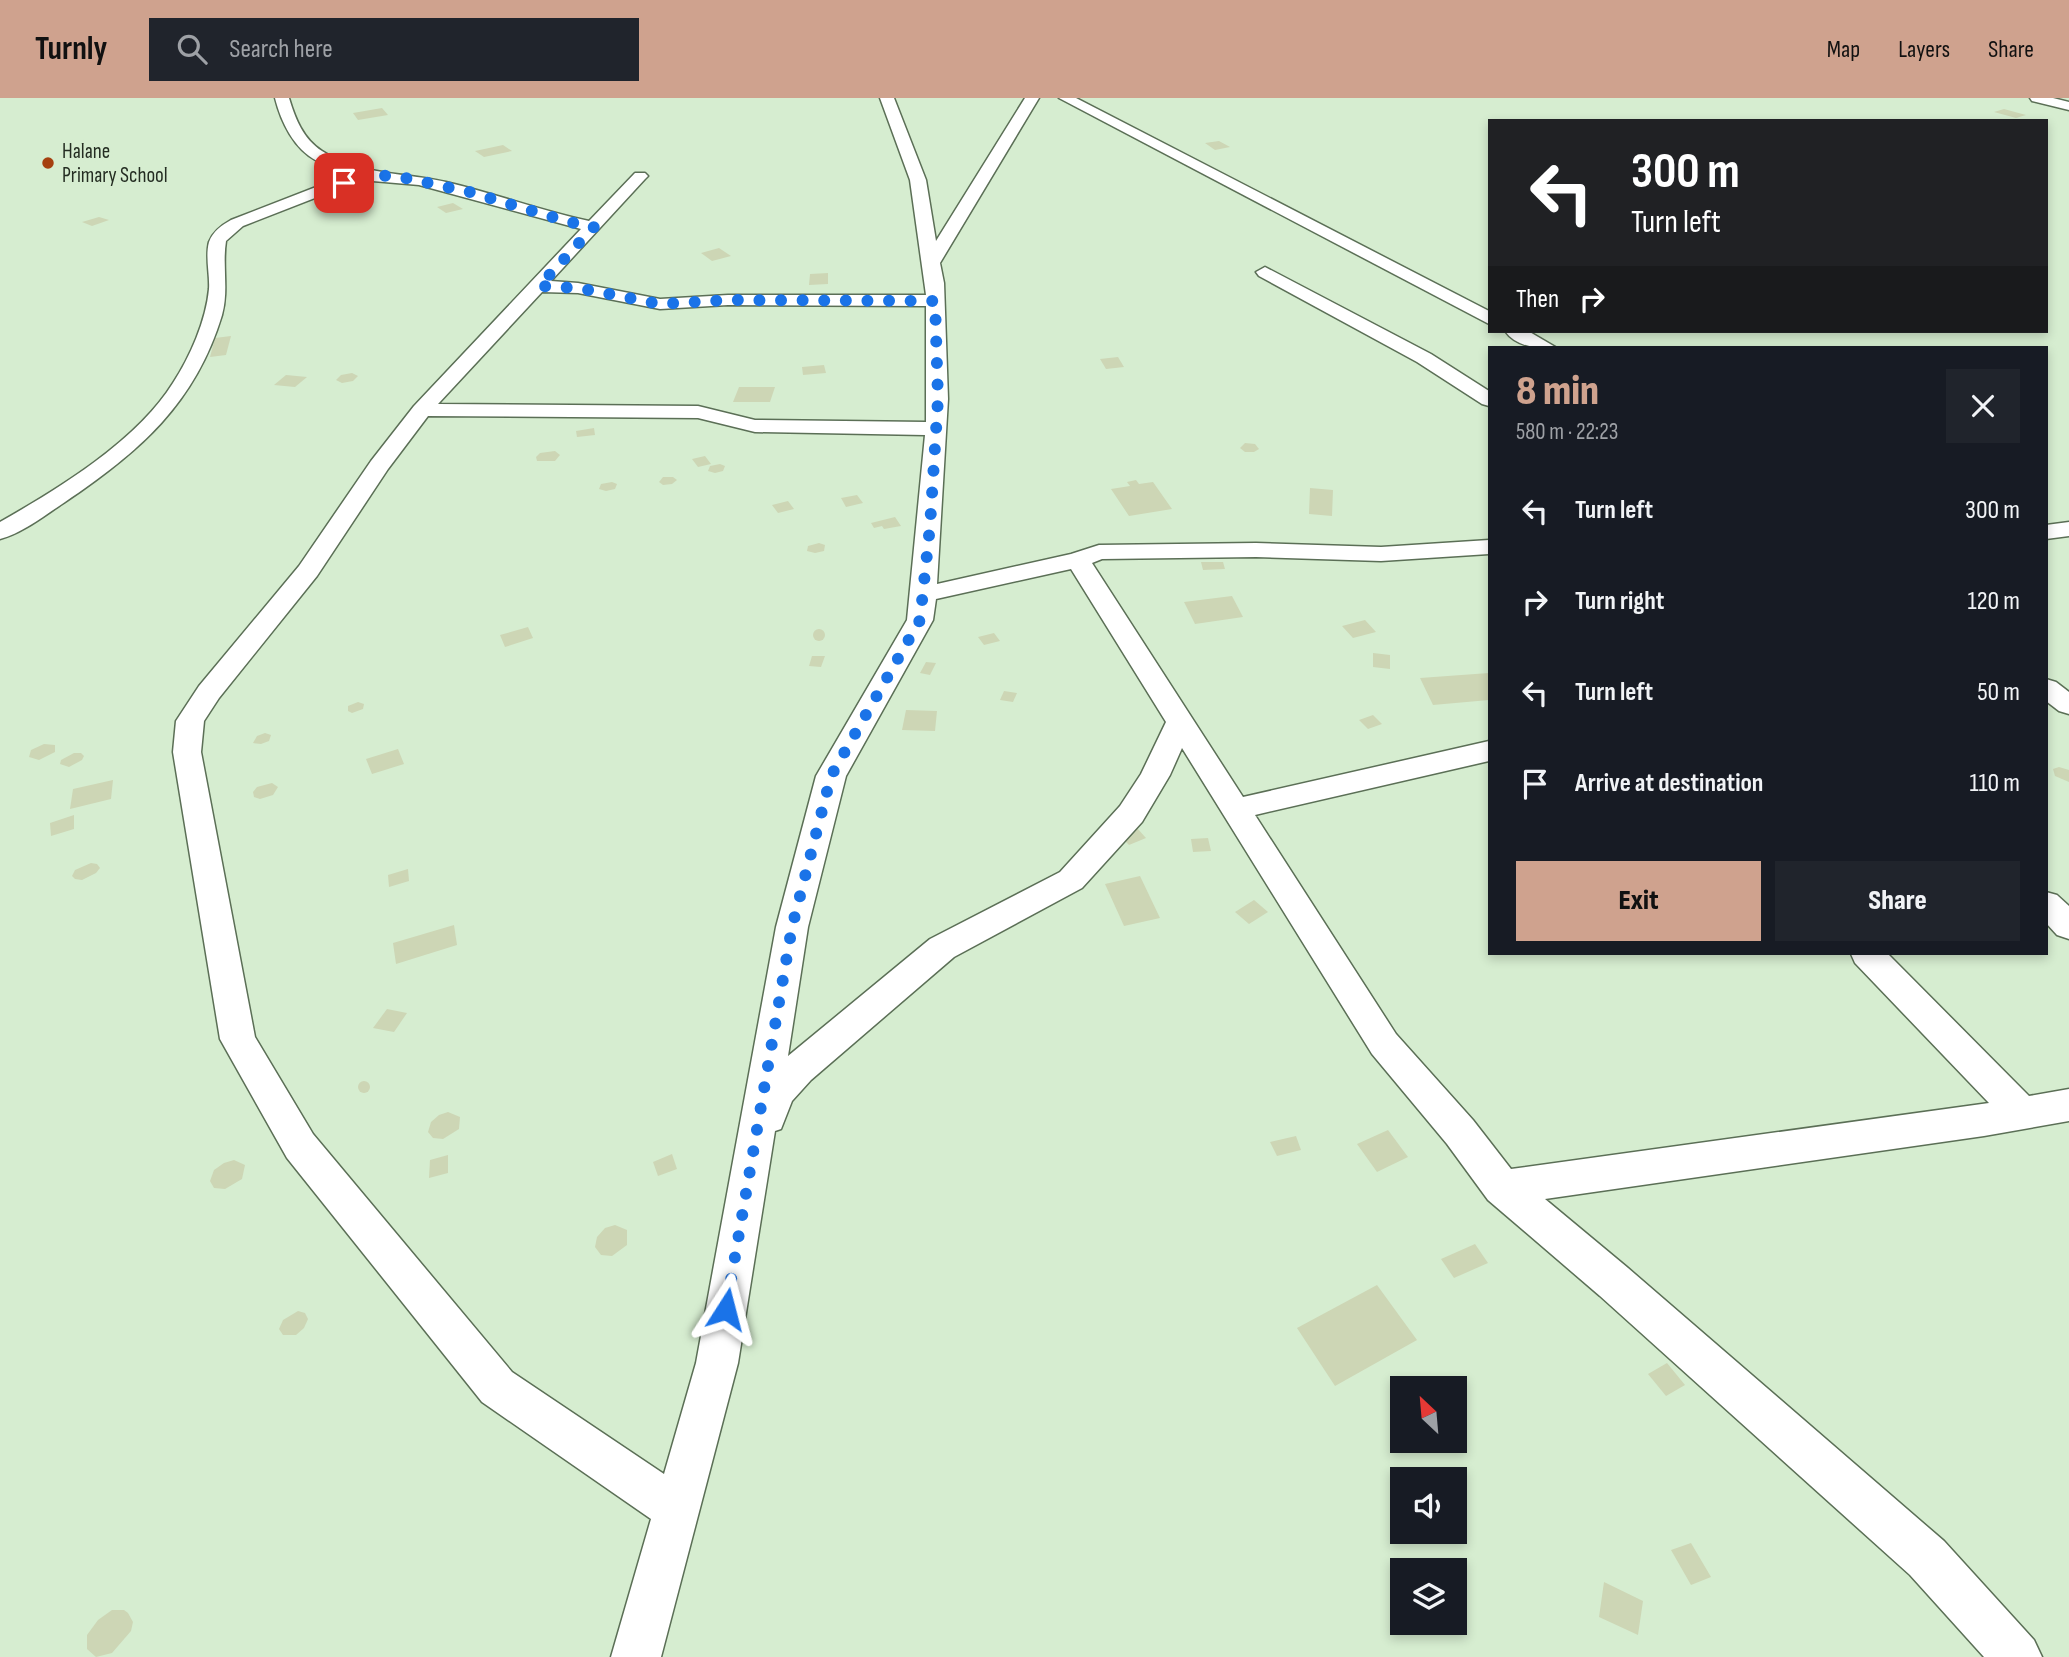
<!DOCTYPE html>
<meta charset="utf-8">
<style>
body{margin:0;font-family:"Sofia Sans Condensed",sans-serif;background:#20242c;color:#f1f3f6;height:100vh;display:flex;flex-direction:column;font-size:26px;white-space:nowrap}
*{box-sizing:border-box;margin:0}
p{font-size:23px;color:#9ea1a6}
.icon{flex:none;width:38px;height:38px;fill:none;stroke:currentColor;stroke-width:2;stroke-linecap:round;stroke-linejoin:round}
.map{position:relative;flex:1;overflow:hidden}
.panel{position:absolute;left:1488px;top:248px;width:560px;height:609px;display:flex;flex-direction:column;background:#171b24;border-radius:0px;box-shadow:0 4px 10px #0003}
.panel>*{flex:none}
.hud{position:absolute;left:1488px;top:21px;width:560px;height:214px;border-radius:0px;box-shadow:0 4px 10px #0003;background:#202124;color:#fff;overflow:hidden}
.needle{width:46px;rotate:334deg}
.fabs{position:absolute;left:1390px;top:1278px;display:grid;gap:14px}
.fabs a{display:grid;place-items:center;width:77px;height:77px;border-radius:0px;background:#171b24;box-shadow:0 4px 10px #0003;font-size:35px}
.pin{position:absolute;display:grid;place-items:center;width:60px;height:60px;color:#fff;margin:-30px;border-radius:14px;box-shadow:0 4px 10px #0006}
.me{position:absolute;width:77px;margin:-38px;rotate:9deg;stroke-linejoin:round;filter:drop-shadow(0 0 5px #0008)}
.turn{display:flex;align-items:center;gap:24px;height:147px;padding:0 28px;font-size:32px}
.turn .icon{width:91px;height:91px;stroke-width:2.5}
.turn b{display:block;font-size:49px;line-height:60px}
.then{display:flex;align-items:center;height:66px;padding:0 28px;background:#0003;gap:14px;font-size:26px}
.round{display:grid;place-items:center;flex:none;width:74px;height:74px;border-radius:0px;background:#20242c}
.overview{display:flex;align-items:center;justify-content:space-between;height:119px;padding:0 28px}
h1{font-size:42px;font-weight:800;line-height:52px;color:#cfa28e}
.button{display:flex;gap:14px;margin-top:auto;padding:14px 28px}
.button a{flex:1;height:80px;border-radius:0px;background:#cfa28e;color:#111;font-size:28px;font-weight:800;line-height:80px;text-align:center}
.button a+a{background:#20242c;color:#f1f3f6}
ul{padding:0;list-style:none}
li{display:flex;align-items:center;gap:21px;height:91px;padding:0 28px}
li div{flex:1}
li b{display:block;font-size:26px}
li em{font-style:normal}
header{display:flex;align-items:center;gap:42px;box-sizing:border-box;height:98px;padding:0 35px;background:#cfa28e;color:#111}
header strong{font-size:33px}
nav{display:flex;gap:38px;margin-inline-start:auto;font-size:24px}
.search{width:490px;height:63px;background:#20242c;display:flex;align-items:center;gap:18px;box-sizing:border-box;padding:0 24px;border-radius:0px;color:#9ea1a6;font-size:26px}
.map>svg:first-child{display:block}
</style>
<header>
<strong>Turnly</strong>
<div class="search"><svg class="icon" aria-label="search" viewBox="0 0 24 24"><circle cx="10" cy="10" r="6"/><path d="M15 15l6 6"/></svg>Search here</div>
<nav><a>Map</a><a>Layers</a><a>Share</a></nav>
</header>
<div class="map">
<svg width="2069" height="1559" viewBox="0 0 2069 1559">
<rect width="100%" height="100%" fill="#d6edd0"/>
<g fill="#cdd6b5">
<polygon points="382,10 388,17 358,22 353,15"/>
<polygon points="2004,11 2026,17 2016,20 1994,14"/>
<polygon points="1219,43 1230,49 1215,52 1205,45"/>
<polygon points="503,47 512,53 484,59 475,53"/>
<polygon points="453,105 463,111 446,115 437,109"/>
<polygon points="99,119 109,122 92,128 82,124"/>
<polygon points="719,150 731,158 712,163 701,155"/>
<polygon points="828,175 828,186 809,187 810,176"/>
<polygon points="231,238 226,257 210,259 215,240"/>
<polygon points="1118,259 1124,269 1106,271 1100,261"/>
<polygon points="824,267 826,275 803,277 802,269"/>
<polygon points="352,275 358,278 353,283 342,285 336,282 341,277"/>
<polygon points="286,277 307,279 295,289 274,287"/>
<polygon points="739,289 775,289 770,304 733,304"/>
<polygon points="594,330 595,337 577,339 576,333"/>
<polygon points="1245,345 1255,346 1259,351 1254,354 1245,354 1240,350"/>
<polygon points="555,353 560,357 555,363 537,363 536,359 540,355"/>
<polygon points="705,358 711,366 698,369 692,361"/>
<polygon points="720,366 725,368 723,373 715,375 708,373 710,368"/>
<polygon points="663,379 673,379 677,382 672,386 663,387 659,384"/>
<polygon points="1136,382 1139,386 1153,384 1172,411 1129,418 1111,391 1130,388 1127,384"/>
<polygon points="612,384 617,386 615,391 606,393 599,391 601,386"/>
<polygon points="1310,390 1333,392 1332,418 1309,416"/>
<polygon points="857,397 863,405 846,409 841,400"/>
<polygon points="788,403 794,411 778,415 772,407"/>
<polygon points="895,419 901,428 884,431 882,428 874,430 871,425"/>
<polygon points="819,445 825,447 824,453 815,455 807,453 808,448"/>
<polygon points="1201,464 1223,464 1225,471 1203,472"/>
<polygon points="1232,498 1243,519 1195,526 1184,504"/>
<polygon points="1365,522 1376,534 1353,540 1342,528"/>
<polygon points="528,529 533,540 505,549 500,537"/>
<circle cx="819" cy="537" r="6"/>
<polygon points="994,535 1000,543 984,547 978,539"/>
<polygon points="1373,555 1390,557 1390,571 1373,569"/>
<polygon points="812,558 825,558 821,569 809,568"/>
<polygon points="926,564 936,565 930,577 920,575"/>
<polygon points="1489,575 1489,602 1433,607 1420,580"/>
<polygon points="1004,593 1017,595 1013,604 1000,602"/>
<polygon points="358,604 364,606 363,611 352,615 348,613 348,608"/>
<polygon points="906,612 937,613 935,633 902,632"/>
<polygon points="1373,617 1382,626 1368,631 1359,622"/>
<polygon points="265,635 271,637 269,643 261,646 253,645 257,638"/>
<polygon points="44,646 55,647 55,654 39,662 29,659 31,652"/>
<polygon points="398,651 404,666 372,676 366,661"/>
<polygon points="74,655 81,655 84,658 82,662 69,669 60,666 61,662"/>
<polygon points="2059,669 2069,672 2069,684 2055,678 2053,671"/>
<polygon points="113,682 111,701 70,711 73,691"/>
<polygon points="272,685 278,689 273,697 260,701 254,699 253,694 257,689"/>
<polygon points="74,717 74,731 51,738 50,725"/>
<polygon points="1137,730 1146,740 1129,747 1120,738"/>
<polygon points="1208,740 1211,753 1193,754 1191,741"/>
<polygon points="91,765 97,766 100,770 96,775 82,782 75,781 72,778 75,772"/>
<polygon points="408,771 409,783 389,789 388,777"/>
<polygon points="1140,778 1160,820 1124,828 1105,786"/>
<polygon points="1254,802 1268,814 1249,826 1235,814"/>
<polygon points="454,827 457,847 396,866 393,845"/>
<polygon points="387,911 407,915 394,934 373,930"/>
<circle cx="364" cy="989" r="6"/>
<polygon points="448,1014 460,1019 459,1031 443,1041 433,1040 428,1034 431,1024 439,1017"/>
<polygon points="1388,1032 1408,1059 1377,1074 1357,1046"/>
<polygon points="1296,1038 1301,1052 1277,1058 1270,1044"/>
<polygon points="672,1056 677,1071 658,1078 653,1064"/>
<polygon points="448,1057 448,1075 429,1080 430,1062"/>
<polygon points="234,1062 245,1067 242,1081 225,1091 214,1090 210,1083 214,1072 224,1065"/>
<polygon points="615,1127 627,1132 627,1147 612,1158 601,1157 595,1149 597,1139 605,1130"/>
<polygon points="1475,1146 1488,1165 1454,1180 1441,1161"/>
<polygon points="1377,1187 1417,1242 1335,1288 1297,1230"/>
<polygon points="298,1213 305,1215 308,1221 304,1230 296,1237 283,1237 279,1231 283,1222"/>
<polygon points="1667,1265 1685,1287 1666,1298 1648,1276"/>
<polygon points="1691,1445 1711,1479 1691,1487 1671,1452"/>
<polygon points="1604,1484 1643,1503 1638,1537 1599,1519"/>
<polygon points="112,1512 124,1512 128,1515 133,1524 131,1533 112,1555 96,1559 87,1551 87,1537 98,1522"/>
</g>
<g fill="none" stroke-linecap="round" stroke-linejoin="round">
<g stroke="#5b6f56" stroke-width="3">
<g id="street">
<path d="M 275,0 L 289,0 C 295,20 303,41 322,53 C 359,78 407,74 450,85 C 496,96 542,113 589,123 L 635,75 L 645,75 L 648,78 L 645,81 L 551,183 L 578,185 L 660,201 L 728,197 L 926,197 L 910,82 L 880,0 L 894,0 L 926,82 L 936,143 L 1025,0 L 1039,0 L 940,165 L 944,185 L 948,301 L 937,486 L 1071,456 L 1099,447 L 1256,445 L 1381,449 L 1489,442 L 1489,456 L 1381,463 L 1256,459 L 1102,461 L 1092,465 L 1243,699 L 1489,643 L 1489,663 L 1255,717 L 1396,936 L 1473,1022 L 1511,1071 L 1989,1005 L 1855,865 L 1851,856 L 1888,856 L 2029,998 L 2069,991 L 2069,1023 L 1984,1038 L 1545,1101 L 1628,1170 L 1944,1443 L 2034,1542 L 2042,1559 L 1984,1559 L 1910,1477 L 1600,1198 L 1488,1102 L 1447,1046 L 1372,956 L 1182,650 L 1170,677 L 1142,724 L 1082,790 L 954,859 L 811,982 L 792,1003 L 781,1031 L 775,1033 L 738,1265 L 661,1559 L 611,1559 L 651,1421 L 482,1304 L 287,1060 L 220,941 L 173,654 L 176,623 L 199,588 L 299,468 L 371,363 L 414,308 L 581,131 L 419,87 L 361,82 L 243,128 L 226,143 C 222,168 229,192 222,217 C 195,306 139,354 65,404 C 45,417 23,435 0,441 L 0,424 C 58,391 137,343 173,285 C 190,259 206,223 209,191 C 210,176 205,159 209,144 C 213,133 222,127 231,122 L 347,77 C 338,71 327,68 317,63 C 294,51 281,24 275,0 ZM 542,194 L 578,195 L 660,211 L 728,207 L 926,208 L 926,324 L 755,322 L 698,308 L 438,306 ZM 428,318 L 698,320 L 755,334 L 925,337 L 907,522 L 816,678 L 776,829 L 696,1265 L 664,1376 L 512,1274 L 313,1036 L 255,939 L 201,654 L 204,623 L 219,600 L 317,478 L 388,371 ZM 1071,471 L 1166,624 L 1141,676 L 1120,708 L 1060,774 L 930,841 L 788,958 L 808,829 L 846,678 L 933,522 L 936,501 Z"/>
<polygon points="1059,0 1076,0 1489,213 1489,226"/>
<polygon points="2030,0 2053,0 2069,4 2069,12 2032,3"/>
<polygon points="1265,169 1431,256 1489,293 1489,308 1482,306 1417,264 1259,178 1256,174"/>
<path d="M 1505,233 L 1528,233 L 1557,250 C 1539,251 1516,249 1505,233 Z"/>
<polygon points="2069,424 2069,438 2046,441 2046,427"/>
<polygon points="2046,581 2056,584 2069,594 2069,616 2059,613 2046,603"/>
<polygon points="2046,794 2057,797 2069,808 2069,841 2057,837 2046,825"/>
</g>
</g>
<use href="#street" fill="#fff" fill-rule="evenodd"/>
</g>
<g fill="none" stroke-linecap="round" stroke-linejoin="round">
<polyline stroke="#1a73e8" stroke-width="12" stroke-dasharray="0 21.6" points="344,85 358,77 396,78 470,94 569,124 594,129 539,188 578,190 660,206 728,202 935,203 938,301 930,428 920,522 831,678 792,829 726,1211"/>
</g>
<circle fill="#a5400f" stroke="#d6edd0" stroke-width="2.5" cx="48" cy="65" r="7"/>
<g text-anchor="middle" stroke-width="7" stroke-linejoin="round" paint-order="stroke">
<g font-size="21" fill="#242d22" stroke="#d6edd0" text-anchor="start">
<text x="62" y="60">Halane<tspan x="62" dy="24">Primary School</tspan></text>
</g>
</g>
</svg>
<div class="fabs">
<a><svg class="needle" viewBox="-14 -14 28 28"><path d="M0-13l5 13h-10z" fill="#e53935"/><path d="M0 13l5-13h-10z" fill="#9ea1a6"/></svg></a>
<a><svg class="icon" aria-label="sound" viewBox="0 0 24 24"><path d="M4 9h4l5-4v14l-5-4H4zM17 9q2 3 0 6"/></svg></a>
<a><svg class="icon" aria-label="layers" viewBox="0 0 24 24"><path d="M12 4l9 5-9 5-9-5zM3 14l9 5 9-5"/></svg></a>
</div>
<div class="pin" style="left:344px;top:85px;background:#d93025"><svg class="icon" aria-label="arrive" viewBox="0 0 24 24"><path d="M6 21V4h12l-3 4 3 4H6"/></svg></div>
<svg class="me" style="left:726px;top:1211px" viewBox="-20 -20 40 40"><path d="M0-17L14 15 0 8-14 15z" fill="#1a73e8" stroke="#fff" stroke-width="4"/></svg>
<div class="hud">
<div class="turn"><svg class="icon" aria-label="left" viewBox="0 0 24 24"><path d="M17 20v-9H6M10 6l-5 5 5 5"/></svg><div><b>300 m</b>Turn left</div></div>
<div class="then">Then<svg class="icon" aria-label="right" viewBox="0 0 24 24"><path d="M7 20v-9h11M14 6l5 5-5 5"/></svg></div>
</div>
<section class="panel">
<div class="overview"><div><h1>8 min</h1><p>580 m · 22:23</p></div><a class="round"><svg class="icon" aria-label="close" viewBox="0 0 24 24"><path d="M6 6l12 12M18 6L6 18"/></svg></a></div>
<ul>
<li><svg class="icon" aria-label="left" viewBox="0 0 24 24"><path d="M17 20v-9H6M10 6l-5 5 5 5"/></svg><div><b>Turn left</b></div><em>300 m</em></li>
<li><svg class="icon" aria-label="right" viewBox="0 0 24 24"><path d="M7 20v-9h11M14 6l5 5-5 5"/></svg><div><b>Turn right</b></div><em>120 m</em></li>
<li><svg class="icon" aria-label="left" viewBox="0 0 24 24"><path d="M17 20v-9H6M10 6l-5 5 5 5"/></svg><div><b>Turn left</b></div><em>50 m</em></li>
<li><svg class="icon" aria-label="arrive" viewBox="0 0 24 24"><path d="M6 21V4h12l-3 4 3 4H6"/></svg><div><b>Arrive at destination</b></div><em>110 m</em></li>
</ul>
<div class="button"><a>Exit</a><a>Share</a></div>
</section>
</div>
